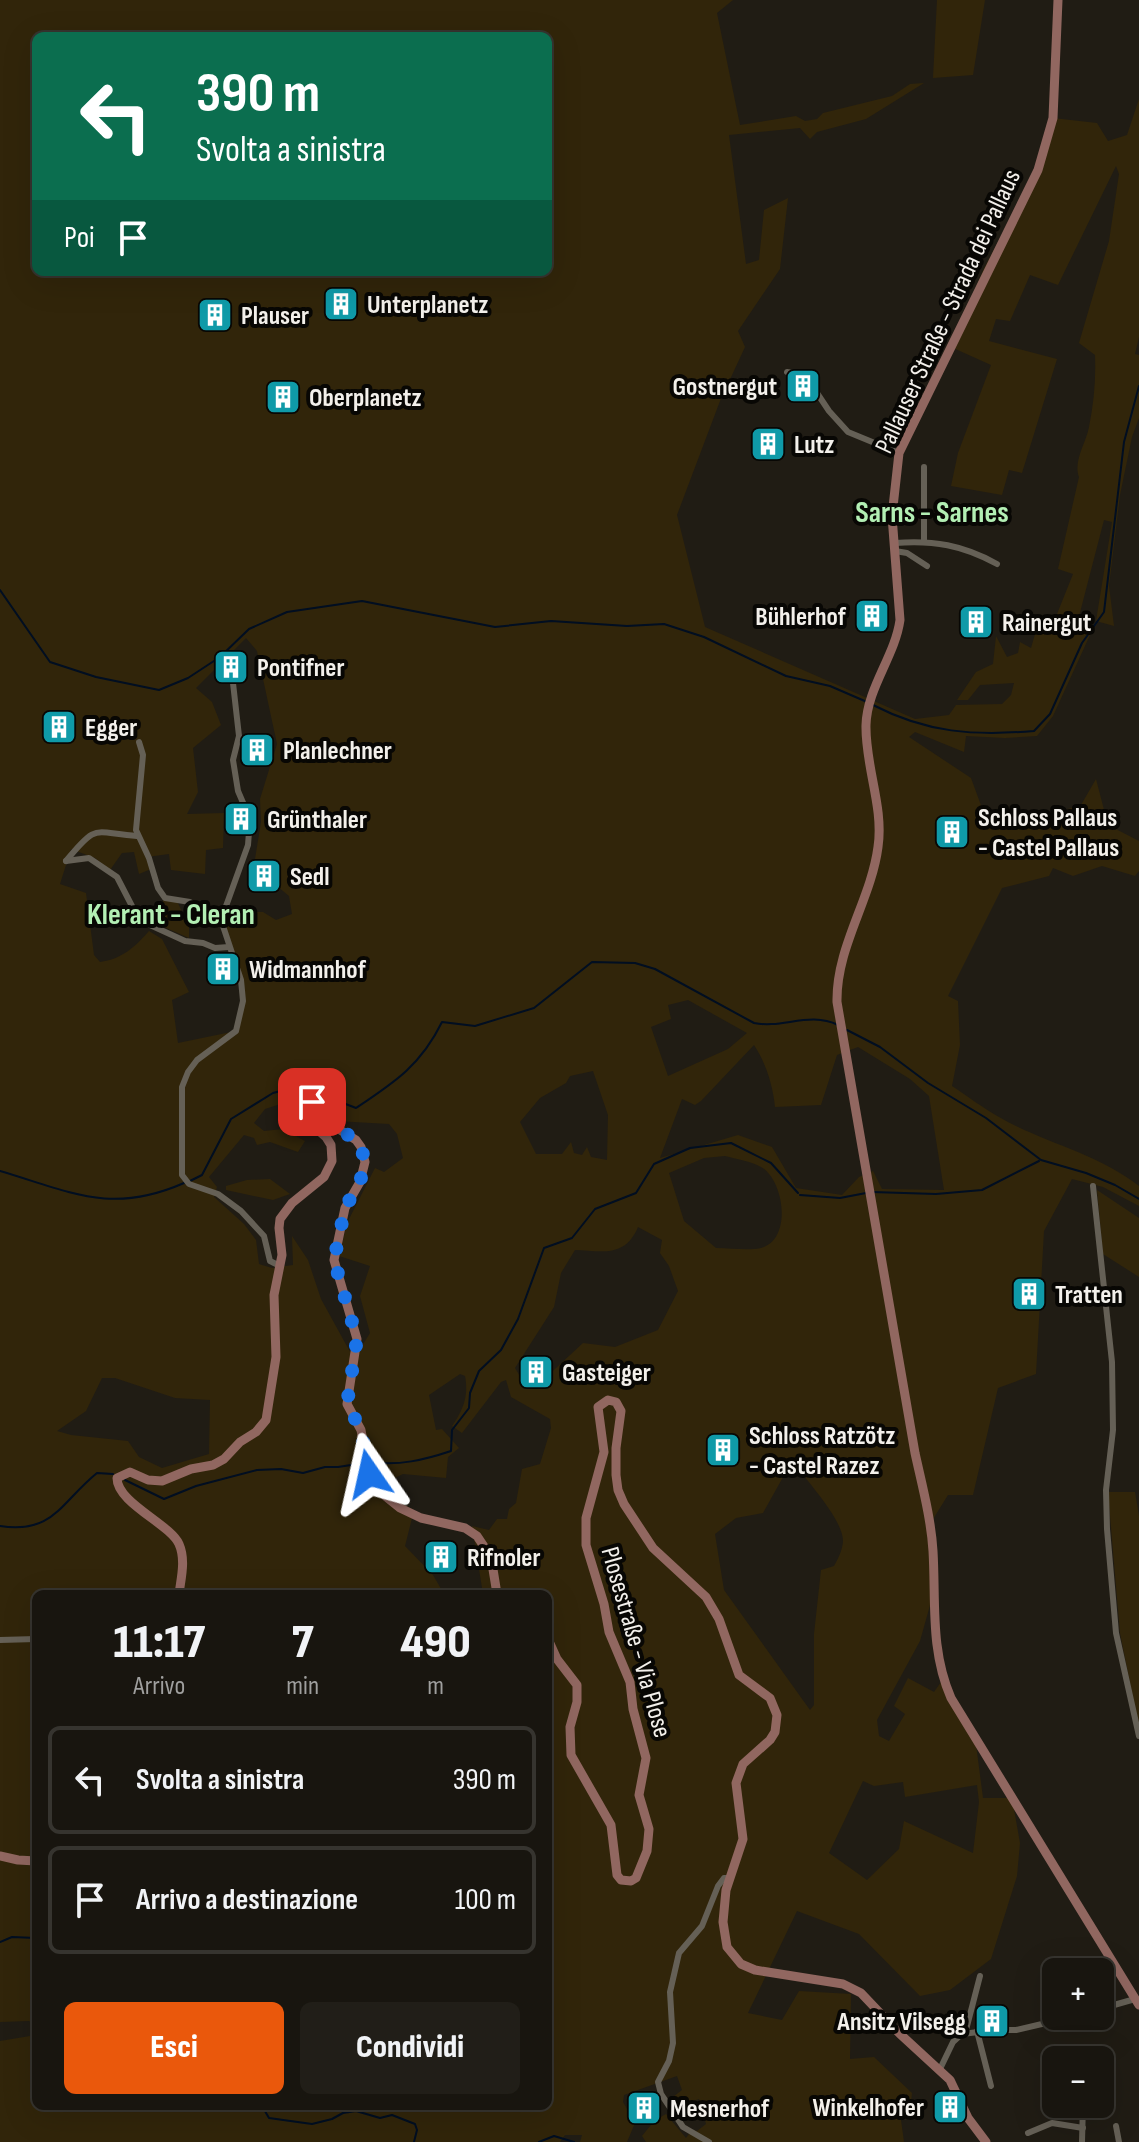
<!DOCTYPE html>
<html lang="it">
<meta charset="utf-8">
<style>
body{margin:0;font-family:"Sofia Sans Condensed",sans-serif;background:#211e18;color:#f1f3f6;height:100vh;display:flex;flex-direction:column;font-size:30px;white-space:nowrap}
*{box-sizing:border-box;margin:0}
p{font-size:26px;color:#9f9f9e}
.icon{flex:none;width:44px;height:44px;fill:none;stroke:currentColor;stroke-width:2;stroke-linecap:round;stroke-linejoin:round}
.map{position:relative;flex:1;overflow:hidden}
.sheet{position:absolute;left:32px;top:1590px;width:520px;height:520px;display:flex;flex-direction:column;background:#18150f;border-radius:12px;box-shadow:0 8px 32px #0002,0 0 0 2px #36342f}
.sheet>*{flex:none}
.banner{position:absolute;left:32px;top:32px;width:520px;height:244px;border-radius:12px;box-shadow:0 8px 32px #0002,0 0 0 2px #36342f;background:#0b6e4f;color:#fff;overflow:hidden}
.buttons{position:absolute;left:1042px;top:1958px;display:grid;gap:16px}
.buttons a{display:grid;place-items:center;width:72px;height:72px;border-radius:12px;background:#18150f;box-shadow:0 8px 32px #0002,0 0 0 2px #36342f;font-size:40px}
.pin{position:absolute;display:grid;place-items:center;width:68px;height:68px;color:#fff;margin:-34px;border-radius:16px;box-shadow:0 4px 12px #0006}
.me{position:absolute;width:88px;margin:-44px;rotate:349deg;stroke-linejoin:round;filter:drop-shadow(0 0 6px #0008)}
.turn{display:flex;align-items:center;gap:28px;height:168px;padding:0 32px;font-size:36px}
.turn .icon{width:104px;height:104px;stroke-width:2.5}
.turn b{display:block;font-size:56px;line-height:68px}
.then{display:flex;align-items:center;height:76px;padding:0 32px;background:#0003;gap:16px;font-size:30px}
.eta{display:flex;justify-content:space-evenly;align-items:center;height:136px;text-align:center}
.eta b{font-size:48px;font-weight:800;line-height:56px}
.primary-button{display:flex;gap:16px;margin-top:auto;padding:16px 32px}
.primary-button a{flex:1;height:92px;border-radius:12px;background:#ea580c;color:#fff;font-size:32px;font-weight:800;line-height:92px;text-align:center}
.primary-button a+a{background:#211e18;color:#f1f3f6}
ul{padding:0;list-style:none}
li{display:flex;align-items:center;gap:24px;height:108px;margin:0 16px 12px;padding:0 16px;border:4px solid #36342f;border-radius:12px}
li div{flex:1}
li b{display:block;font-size:30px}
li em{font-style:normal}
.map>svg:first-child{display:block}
</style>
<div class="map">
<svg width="1139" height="2142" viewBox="0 0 1139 2142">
<rect width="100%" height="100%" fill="#201c14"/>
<g fill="#31250a" fill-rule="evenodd">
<path d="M 0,0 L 733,0 L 717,13 L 740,125 L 796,116 L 805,121 L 817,119 L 823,113 L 892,96 L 910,84 L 924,83 L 866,119 L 817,132 L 810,139 L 800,128 L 729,135 L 746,264 L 759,260 L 764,210 L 788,198 L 780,269 L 738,331 L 745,347 L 720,401 L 677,515 L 705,627 L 915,719 L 949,715 L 956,705 L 1002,704 L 1011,695 L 1014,683 L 980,685 L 968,700 L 957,700 L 976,672 L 993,664 L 996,636 L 1007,657 L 1018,653 L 1020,642 L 1031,648 L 1038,624 L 1051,629 L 1073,574 L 1058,569 L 1079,477 C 1073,461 1086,443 1089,427 C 1094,402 1096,379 1095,355 L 1079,343 L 1109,241 L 1119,174 L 1116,166 L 1058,285 L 1030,275 L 1010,321 L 996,319 L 989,341 L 1057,359 L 1022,473 L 1009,470 L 1002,495 L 951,486 L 958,453 L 991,365 L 951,347 L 984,268 L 1030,182 L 1053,118 L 1097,123 L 1108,141 L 1127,135 L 1139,99 L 1139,337 L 1135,354 L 1139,355 L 1139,418 L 1132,437 L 1120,495 L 1109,586 L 1114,626 L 1096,621 L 1112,522 L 1104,520 L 1076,628 L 1090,635 L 1053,716 L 1037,736 L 1005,738 L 966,736 L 964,752 L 915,732 L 909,737 L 971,778 L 986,819 L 1035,810 L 1038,818 L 1081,805 L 1096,779 L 1108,825 L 1139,841 L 1139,871 L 1135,876 L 1102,866 L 1073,876 L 1053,868 L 1049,876 L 1002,888 L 948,996 L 958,1001 L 960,1045 L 952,1086 C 967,1096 983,1108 999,1117 C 1044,1143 1097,1153 1139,1186 L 1139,1206 L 1103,1187 L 1072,1179 L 1044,1231 L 1036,1374 L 998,1388 L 973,1495 L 948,1495 L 930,1524 L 934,1591 L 920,1641 L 877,1720 L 879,1736 L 889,1741 L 905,1714 L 894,1706 L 908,1678 L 934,1692 L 941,1682 L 974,1729 L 983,1798 L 1012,1798 L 1020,1843 L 1017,1876 L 991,1959 L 950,1990 L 920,1996 L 859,1934 L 797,1911 L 748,2013 L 782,2020 L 799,1991 L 851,1994 L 850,2059 L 874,2057 L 912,2093 L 910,2111 L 901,2120 L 904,2142 L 646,2142 L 642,2136 L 655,2120 L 666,2114 L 686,2138 L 692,2130 L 697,2131 L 706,2124 L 699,2099 L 675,2108 L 669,2100 L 682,2090 L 677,2076 L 624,2095 L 623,2102 L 635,2123 L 627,2142 L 580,2142 L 582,2135 L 565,2135 L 560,2142 L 0,2142 L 0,2041 L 36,2035 L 36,2106 L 548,2106 L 548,1594 L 483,1594 L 472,1526 L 489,1530 L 497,1519 L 507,1519 L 509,1509 L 516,1503 L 522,1469 L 540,1464 L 551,1428 L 550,1419 L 511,1397 L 506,1380 L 501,1382 L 462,1433 L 452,1426 C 463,1410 469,1396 465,1376 L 460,1374 L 429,1395 L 436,1430 L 442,1429 L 459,1448 L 448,1457 L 446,1478 L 403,1474 L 384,1483 L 389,1496 L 414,1510 L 405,1546 L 433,1575 L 444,1594 L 36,1594 L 36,2025 L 29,2021 L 0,2022 ZM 36,36 L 548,36 L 548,272 L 36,272 ZM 246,638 L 257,651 L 277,744 L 260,799 L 261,822 L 254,865 L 273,861 L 277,886 L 289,896 L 292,914 L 276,920 L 263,912 L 230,912 L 225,926 L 243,1001 L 236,1031 L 178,1043 L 172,1000 L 189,992 L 162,939 L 149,931 C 135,947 122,959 100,962 L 94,955 L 86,893 L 60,884 L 71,849 L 95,858 L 110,870 L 122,853 L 134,852 L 139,874 L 151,869 L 147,857 L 169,854 L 171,870 L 205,874 L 206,850 L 223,848 L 224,813 L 187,814 L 198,792 L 193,748 L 221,725 L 212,702 L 196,688 ZM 688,1000 L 747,1033 L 728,1049 L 668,1076 L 651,1027 L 671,1019 L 668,1005 ZM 754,1045 C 766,1063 773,1086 775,1107 L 821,1105 L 837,1055 L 858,1047 L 910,1079 L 929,1096 L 944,1190 L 882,1189 L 873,1171 L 859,1177 L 842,1195 L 796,1188 L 772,1147 L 738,1135 L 660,1158 L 682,1099 L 695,1105 L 701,1101 ZM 593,1071 L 608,1115 L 607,1160 L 591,1157 L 587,1147 L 582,1155 L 574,1153 L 571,1142 L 562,1154 L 536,1154 L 520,1122 L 540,1098 L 566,1083 L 570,1076 ZM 312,1094 L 328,1099 L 336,1121 L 389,1124 L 397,1134 L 403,1158 L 384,1172 L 375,1168 L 347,1223 L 339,1256 L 370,1266 L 360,1296 L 370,1333 L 354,1359 L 321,1299 L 308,1260 L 292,1236 L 293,1265 L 272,1268 L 259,1264 L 256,1240 L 244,1224 L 214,1197 L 217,1187 L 209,1177 L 244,1135 L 254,1138 L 257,1145 L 270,1142 L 298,1152 L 305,1141 L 283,1129 L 264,1131 L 254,1123 L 265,1109 ZM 725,1156 C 736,1159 751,1161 761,1167 C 784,1180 793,1239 761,1248 C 748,1251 730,1248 716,1248 L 684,1221 L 669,1173 L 704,1158 ZM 638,1227 L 662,1240 L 660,1253 L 669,1266 L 678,1291 L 658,1330 L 615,1347 L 583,1343 L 542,1381 L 521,1378 L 515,1368 L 554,1307 L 561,1273 L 575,1250 C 602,1251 625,1258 638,1227 ZM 102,1378 L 115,1378 L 175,1398 L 210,1400 L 209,1454 L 162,1468 L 139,1457 L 128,1441 L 71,1435 L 57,1431 L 86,1411 ZM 792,1461 C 806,1480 844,1520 843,1542 C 842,1551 838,1559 834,1566 L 821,1570 L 814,1634 L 814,1705 L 810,1710 L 724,1590 L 715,1534 L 736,1518 L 763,1513 ZM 863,1781 L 874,1786 L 903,1782 L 905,1797 L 977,1785 L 979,1802 L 973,1853 L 904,1821 L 899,1849 L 867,1880 L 829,1853 Z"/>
<polygon points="937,0 985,0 973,75 933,78"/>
<polygon points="164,900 177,901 189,927 189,938 148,920"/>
<polygon points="270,1179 290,1194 273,1200 226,1190 226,1186 247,1180"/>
<polygon points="1097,1190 1139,1218 1139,1277 1103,1254"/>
<polygon points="1108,1492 1135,1492 1139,1516 1139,1727 1120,1633"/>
</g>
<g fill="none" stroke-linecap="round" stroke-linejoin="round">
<g stroke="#010e21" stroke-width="2">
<polyline points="0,590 50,662 96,677 159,690 188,678 220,657 249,629 287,612 362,601 495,627 551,621 627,626 664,624 704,637 786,676 830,686 867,702"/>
<path d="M 873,705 C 927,733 974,736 1034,731 L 1050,714 L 1082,643 L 1104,612 L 1124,442 L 1139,386"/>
<polyline points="847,1030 880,1047 928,1083 986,1118 1041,1160 1086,1173 1115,1185 1139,1199"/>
<path d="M 0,1171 C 71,1192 111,1215 184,1183"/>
<path d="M 190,1181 L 202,1175 L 231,1119 L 273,1093 L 299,1086 L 356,1108 C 395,1082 421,1065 442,1022 L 475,1026 L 534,1008 L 592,962 L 635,963 L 655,969 L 754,1023 C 782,1029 810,1011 838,1025"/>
<polyline points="872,1192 936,1194 982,1190 1039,1161"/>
<polyline points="800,1195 840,1198 866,1193"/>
<path d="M 370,1462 C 399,1466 424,1460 451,1451 L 452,1430 L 469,1408 L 470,1393 L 479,1371 L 501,1350 L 518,1319 L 544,1248 L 572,1238 L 595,1209 L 636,1193 L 654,1164 L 690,1148 L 731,1143 L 771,1163 L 798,1193"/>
<polyline points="125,1480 164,1499 196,1486 257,1470 281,1469 303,1473 325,1467 338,1467 364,1463"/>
<path d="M 0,1526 C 54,1534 60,1503 97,1473 L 113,1474"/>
<polyline points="0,1942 12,1937 36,1938"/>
<polyline points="262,2106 269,2118 312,2124 332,2119 343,2113 356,2111 380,2118 392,2115 415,2124 417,2130 414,2142"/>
<polyline points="539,2142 554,2136 574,2142"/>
</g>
<g stroke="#656056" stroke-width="6">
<polyline points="787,372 805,375 829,411 848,432 899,453"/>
<polyline points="924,541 924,467"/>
<path d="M 895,543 C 933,540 963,545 997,564"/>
<polyline points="895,551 907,553 927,566"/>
<polyline points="222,665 233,683 239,736 233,760 238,791 250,819 248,845 221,920 241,980 243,1001 236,1031 197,1060 188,1072 182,1087 182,1175 189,1184 218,1194 241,1211 264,1236 270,1261 280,1266"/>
<polyline points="139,742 143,755 136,830 149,858 158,888 165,898 190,902 221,920"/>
<polyline points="66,861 89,858 117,877 133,908 150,925 185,941 203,943 215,948 229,947"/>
<path d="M 66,861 C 98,822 93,833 137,836"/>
<polyline points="1093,1186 1112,1362 1113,1430 1106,1490 1107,1529 1116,1633 1139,1736"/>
<polyline points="0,1640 36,1639"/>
<polyline points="1100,2009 1135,1999"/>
<polyline points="977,2031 991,2086"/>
<polyline points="962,2034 995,2030 1016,2030 1076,2016"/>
<polyline points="940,2069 953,2042 966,2030 980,1976"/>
<polyline points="1116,2126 1119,2142"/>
<polyline points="1028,2133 1052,2123 1083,2128"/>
<polyline points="709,2142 683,2127 661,2094 658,2082 669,2061 673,2043 670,1992 679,1953 702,1926 718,1886 724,1878 730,1878"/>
<polyline points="1082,2142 1083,2104"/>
</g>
<g stroke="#916760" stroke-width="9">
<path d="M 1058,0 L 1053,118 L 1038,170 L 899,453 L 892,516 L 900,620 C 895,656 867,688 866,725 C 865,766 884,807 878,847 C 871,900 836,947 837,1002 L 915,1453 C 922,1485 931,1518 933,1551 C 936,1602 930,1650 951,1698 L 1139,2005"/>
<path d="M 179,1594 C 181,1578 186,1560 179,1544 C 170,1524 117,1503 117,1478 L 130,1472 L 148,1480 L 162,1481 L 191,1469 L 213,1465 L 224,1459 L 240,1442 L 256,1432 L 266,1420 L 276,1357 L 274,1295 L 282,1255 L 279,1228 L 280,1219 L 292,1203 L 324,1177 L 332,1161 L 331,1145 L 326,1137 L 303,1117 L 304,1106 L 312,1102 L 320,1104 L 337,1128 L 356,1140 L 361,1147 L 365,1162 L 360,1182 L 345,1208 L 334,1260 L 357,1339 L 347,1404 L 361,1430 L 369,1474 L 379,1491 L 400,1508 L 421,1518 L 465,1528 L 477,1536 L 491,1557 L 497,1594"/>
<polyline points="548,1639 557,1659 577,1685 577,1702 570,1727 571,1755 611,1825 617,1875 621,1880 631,1881 636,1878 647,1851 649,1829 639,1795 646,1758 633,1709 630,1682 609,1632 604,1604 586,1545 586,1518 604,1452 598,1407 608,1400 616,1402 621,1411 616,1448 616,1475 618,1490 624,1504 653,1548 706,1597 719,1619 739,1675 770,1698 777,1715 775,1732 770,1740 743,1764 736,1783 743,1839 726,1890 723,1922 727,1947 741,1964 755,1970 843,1984 861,1993 900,2034 950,2080 968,2118 986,2142"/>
<polyline points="0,1856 18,1860 36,1861"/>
</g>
</g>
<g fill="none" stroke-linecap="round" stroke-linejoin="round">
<polyline stroke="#1a73e8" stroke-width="14" stroke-dasharray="0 25.2" points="312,1102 320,1104 337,1128 356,1140 361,1147 365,1162 360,1182 345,1208 334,1260 357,1339 347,1404 361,1430 369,1474"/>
</g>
<defs>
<g id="building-square" transform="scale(1.8)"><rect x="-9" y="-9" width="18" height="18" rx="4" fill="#0f9aa8" stroke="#080704"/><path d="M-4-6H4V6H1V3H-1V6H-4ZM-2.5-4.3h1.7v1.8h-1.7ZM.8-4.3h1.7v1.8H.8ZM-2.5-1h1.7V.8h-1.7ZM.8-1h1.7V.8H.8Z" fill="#fff"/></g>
</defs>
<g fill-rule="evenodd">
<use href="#building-square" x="341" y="304"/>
<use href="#building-square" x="215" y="315"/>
<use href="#building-square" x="803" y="386"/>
<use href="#building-square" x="283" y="397"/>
<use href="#building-square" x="768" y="444"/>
<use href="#building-square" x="872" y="616"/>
<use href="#building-square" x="976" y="622"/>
<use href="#building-square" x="231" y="667"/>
<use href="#building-square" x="59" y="727"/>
<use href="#building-square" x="257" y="750"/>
<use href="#building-square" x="241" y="819"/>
<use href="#building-square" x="952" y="832"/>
<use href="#building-square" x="264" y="876"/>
<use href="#building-square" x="223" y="969"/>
<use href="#building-square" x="1029" y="1294"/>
<use href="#building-square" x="536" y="1372"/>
<use href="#building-square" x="723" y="1450"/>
<use href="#building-square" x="441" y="1557"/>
<use href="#building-square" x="992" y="2021"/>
<use href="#building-square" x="950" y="2107"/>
<use href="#building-square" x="644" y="2108"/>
</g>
<g text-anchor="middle" stroke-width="8" stroke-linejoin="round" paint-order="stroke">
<g font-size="26" font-weight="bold" fill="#f3f0eb" stroke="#080704" text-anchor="start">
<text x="367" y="313">Unterplanetz</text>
<text x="241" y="324">Plauser</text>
<text x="777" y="395" text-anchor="end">Gostnergut</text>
<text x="309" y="406">Oberplanetz</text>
<text x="794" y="453">Lutz</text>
<text x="846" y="625" text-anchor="end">Bühlerhof</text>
<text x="1002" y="631">Rainergut</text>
<text x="257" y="676">Pontifner</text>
<text x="85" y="736">Egger</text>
<text x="283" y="759">Planlechner</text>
<text x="978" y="826">Schloss Pallaus<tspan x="978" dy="30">- Castel Pallaus</tspan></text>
<text x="267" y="828">Grünthaler</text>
<text x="290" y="885">Sedl</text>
<text x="249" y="978">Widmannhof</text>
<text x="1055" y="1303">Tratten</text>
<text x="562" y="1381">Gasteiger</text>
<text x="749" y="1444">Schloss Ratzötz<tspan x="749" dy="30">- Castel Razez</tspan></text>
<text x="467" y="1566">Rifnoler</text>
<text x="966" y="2030" text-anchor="end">Ansitz Vilsegg</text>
<text x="924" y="2116" text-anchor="end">Winkelhofer</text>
<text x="670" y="2117">Mesnerhof</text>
</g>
<g font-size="26" fill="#f3f0eb" stroke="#080704">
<text transform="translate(947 311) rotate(-65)" y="9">Pallauser Straße - Strada dei Pallaus</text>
<text transform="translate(637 1642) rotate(74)" y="9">Plosestraße - Via Plose</text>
</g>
<g font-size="30" font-weight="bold" fill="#b3efb4" stroke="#080704">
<text x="932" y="522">Sarns - Sarnes</text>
<text x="171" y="924">Klerant - Cleran</text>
</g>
</g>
</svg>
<div class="buttons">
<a>+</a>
<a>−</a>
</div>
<div class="pin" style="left:312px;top:1102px;background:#d93025"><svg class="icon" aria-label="arrive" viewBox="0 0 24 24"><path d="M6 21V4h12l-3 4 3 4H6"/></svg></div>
<svg class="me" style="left:369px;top:1474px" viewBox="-20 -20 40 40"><path d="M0-17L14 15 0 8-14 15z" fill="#1a73e8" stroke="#fff" stroke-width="4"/></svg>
<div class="banner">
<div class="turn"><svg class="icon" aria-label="left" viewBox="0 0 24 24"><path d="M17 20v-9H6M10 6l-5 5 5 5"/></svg><div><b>390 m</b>Svolta a sinistra</div></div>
<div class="then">Poi<svg class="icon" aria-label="arrive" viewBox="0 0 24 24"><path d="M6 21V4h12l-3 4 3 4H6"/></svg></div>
</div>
<section class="sheet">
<div class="eta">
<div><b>11:17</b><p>Arrivo</p></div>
<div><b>7</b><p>min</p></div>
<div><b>490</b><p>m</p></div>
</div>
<ul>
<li><svg class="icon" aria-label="left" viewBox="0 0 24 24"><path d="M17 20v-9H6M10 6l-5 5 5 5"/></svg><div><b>Svolta a sinistra</b></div><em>390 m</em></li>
<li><svg class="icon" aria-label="arrive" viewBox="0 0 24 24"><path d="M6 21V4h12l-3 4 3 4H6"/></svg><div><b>Arrivo a destinazione</b></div><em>100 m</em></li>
</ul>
<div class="primary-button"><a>Esci</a><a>Condividi</a></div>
</section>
</div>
